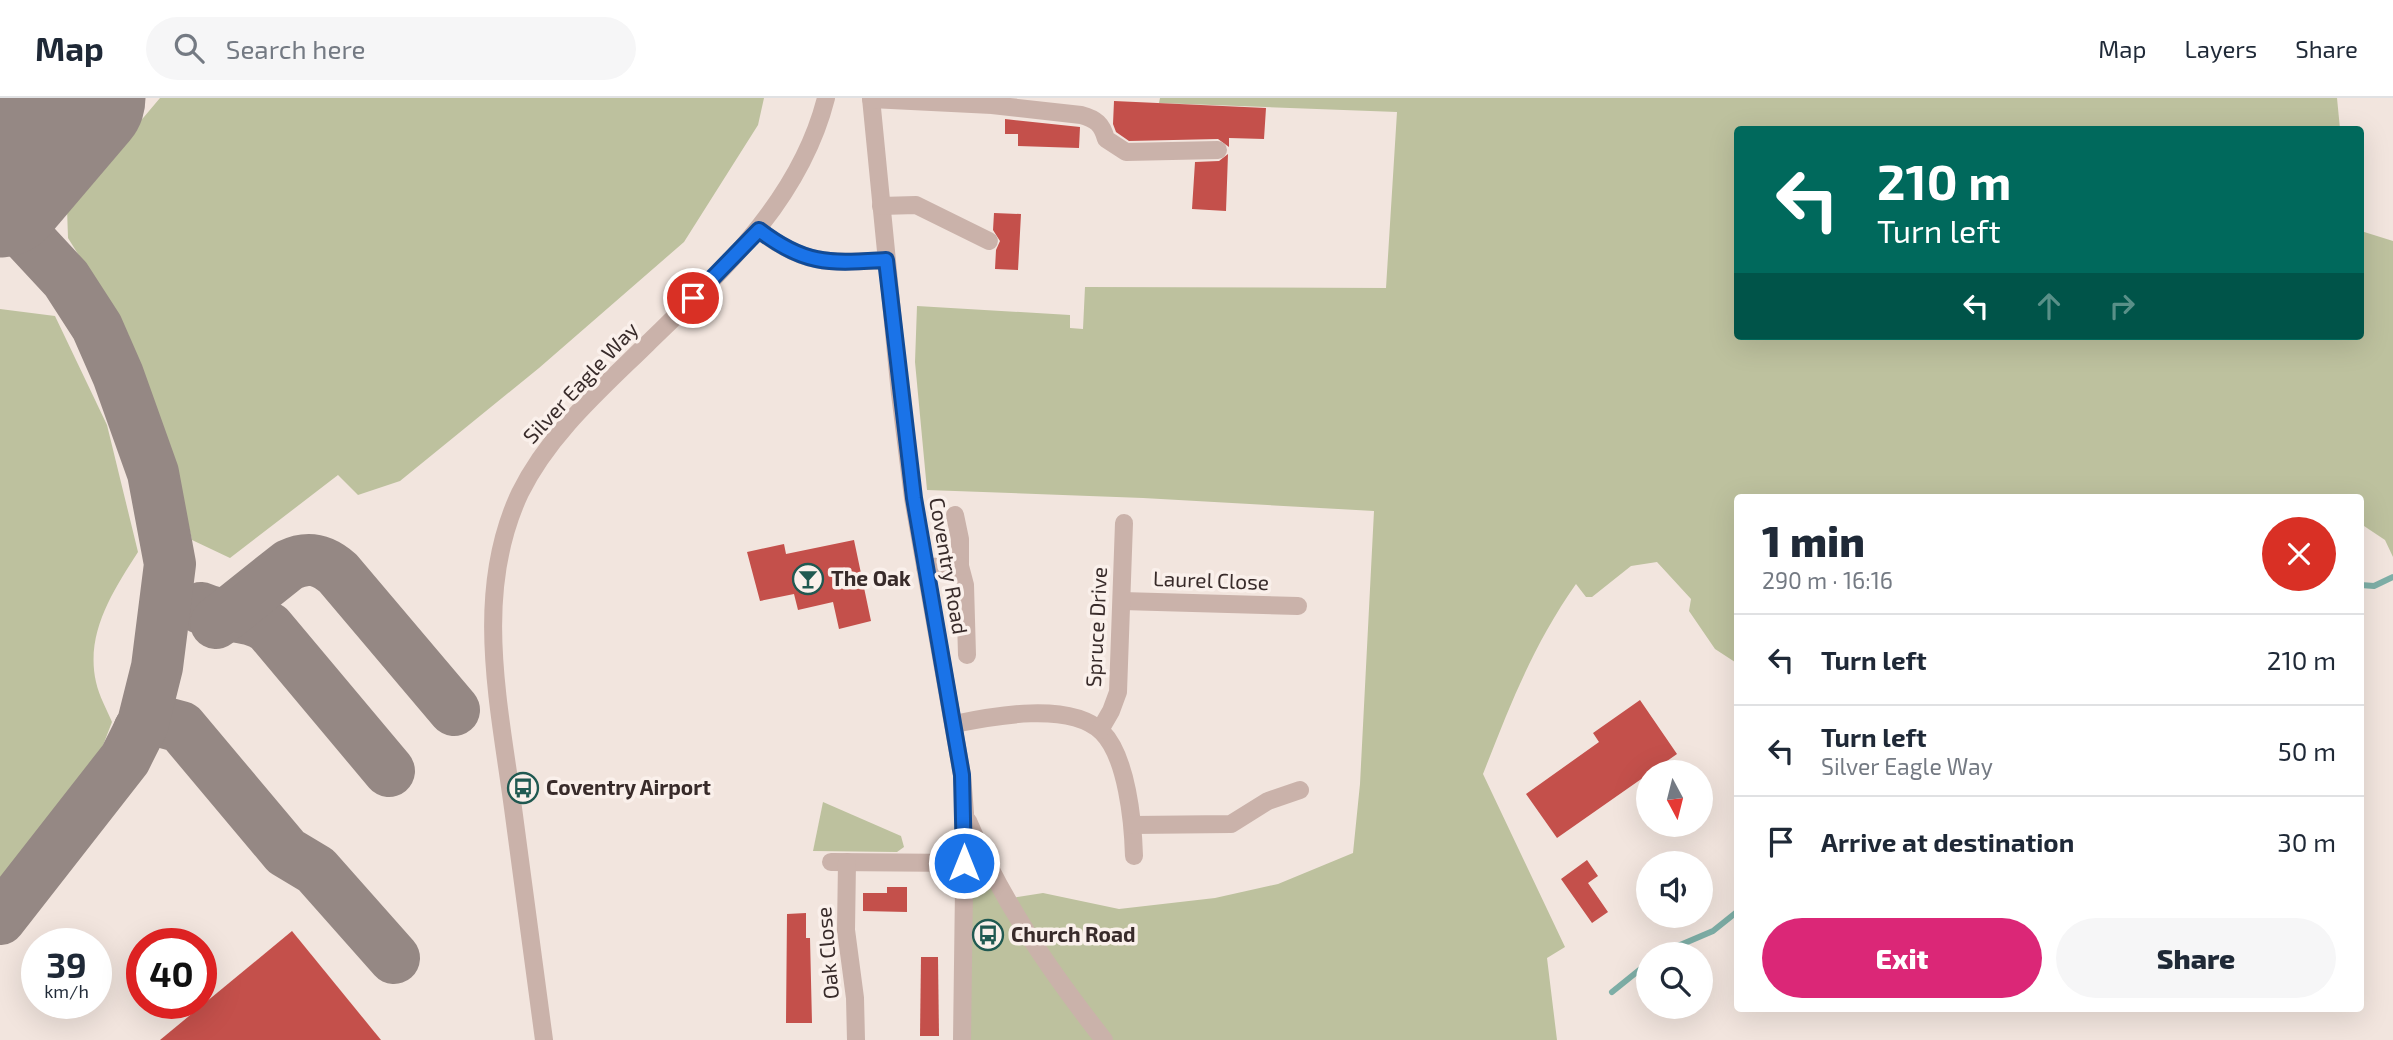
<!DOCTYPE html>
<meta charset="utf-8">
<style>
body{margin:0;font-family:"Exo 2",sans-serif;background:#f6f6f7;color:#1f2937;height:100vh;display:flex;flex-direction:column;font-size:26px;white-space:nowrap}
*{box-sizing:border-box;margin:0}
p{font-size:23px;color:#747a83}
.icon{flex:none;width:38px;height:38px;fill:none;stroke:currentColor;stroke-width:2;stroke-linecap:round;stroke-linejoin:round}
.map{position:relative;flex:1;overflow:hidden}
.sheet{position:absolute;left:1734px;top:396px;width:630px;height:518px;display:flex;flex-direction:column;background:#fff;border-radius:7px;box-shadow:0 7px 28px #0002}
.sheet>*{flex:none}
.top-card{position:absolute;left:1734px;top:28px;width:630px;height:214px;border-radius:7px;box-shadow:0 7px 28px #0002;background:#00695c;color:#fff;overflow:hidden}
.needle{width:46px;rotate:173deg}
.tools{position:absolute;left:1636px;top:662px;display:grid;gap:14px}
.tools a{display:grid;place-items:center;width:77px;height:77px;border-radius:50%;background:#fff;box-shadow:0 7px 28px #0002;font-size:35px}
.speed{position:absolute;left:21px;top:830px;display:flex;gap:14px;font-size:35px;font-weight:700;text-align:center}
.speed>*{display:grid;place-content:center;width:91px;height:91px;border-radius:50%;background:#fff;box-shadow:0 7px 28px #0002;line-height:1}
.speed small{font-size:18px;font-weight:400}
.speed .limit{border:10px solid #d22;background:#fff;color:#111}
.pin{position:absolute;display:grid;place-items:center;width:60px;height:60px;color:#fff;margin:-30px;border:4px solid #fff;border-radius:50%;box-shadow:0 2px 7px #0007}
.me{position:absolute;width:77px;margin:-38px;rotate:0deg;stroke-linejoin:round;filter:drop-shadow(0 0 5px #0008)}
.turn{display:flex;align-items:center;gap:24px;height:147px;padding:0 28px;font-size:32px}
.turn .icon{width:91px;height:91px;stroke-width:2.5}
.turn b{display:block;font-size:49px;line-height:60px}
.lanes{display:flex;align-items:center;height:66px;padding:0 28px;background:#0003;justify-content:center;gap:35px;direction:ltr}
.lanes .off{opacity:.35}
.round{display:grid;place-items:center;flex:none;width:74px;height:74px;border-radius:37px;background:#f6f6f7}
.overview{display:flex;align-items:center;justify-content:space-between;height:119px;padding:0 28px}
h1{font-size:42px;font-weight:800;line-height:52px}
.action{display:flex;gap:14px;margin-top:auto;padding:14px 28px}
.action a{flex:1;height:80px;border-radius:42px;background:#db2777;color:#fff;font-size:28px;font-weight:800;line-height:80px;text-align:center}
.action a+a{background:#f6f6f7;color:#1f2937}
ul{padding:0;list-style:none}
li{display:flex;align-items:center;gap:21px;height:91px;padding:0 28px;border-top:2px solid #e0e1e3}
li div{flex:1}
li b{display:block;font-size:26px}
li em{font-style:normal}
header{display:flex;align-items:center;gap:42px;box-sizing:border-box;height:98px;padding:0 35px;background:#fff;border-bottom:2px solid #e0e1e3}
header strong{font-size:33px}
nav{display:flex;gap:38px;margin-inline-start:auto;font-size:24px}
.search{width:490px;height:63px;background:#f6f6f7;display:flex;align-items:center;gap:18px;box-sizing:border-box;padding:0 24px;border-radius:38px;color:#747a83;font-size:26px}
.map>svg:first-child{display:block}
</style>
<header>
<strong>Map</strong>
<div class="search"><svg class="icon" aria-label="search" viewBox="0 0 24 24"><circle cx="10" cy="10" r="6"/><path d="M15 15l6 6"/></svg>Search here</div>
<nav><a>Map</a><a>Layers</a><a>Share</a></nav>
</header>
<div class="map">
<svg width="2393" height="942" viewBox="0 0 2393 942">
<rect width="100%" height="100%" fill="#f2e5de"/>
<g fill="#bdc19e">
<polygon points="160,0 764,0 758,27 684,144 539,270 400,383 358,397 338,377 230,460 192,442 172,357 128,236 68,140 67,110"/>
<path d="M 1160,0 L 2337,0 L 2340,31 L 1738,32 L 1738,238 L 2361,238 L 2361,133 L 2393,143 L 2393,459 L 2385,442 L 2361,426 L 2361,399 L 1738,399 L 1738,566 L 1715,551 L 1689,513 L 1691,501 L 1657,464 L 1631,468 L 1592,499 L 1586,499 L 1576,486 C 1533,547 1510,607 1483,676 L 1565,849 L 1547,860 L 1557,942 L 963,942 L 965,715 L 1005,801 L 1043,795 L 1119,811 L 1215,800 L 1278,786 L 1353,755 L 1360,686 L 1374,413 L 1143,400 L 927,392 L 915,264 L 917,208 L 1070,217 L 1070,230 L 1083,231 L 1085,189 L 1386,190 L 1397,14 L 1159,5 Z"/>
<path d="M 0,211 L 55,218 L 107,327 L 138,454 C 113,493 85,535 96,584 C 99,598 107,612 112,624 L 97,663 L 0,785 Z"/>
<polygon points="823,704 901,738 904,749 897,754 813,753"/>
</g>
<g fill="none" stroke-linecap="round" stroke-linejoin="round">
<g stroke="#7eafa7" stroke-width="6">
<polyline points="2361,487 2374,488 2393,479"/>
<polyline points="1659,856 1713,833 1738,813"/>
<polyline points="1612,894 1648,865"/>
</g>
<g stroke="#958884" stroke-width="52">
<path d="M 201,510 C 224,521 248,515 269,530 L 389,673"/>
<path d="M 216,525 L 289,467 C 308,458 322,461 338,475 L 454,612"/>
<polyline points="139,632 155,622 181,629 286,754 316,772 394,860"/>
<polyline points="0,821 125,661 143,625 157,569 170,466 153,375 118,277 97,229 66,181 27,139 17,119 12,99 22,69"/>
</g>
<polyline stroke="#958884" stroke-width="131" points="0,94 80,0"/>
</g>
<g fill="#c4504b">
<polygon points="1114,3 1266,10 1264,41 1229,40 1229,49 1218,41 1129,43 1116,34 1113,26"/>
<polygon points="1005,21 1080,29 1079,50 1018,48 1018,36 1005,36"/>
<polygon points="1228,56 1226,113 1192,111 1195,64 1219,63"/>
<polygon points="994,115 1021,116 1018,172 995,171 996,152 1000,143 993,132"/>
<polygon points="854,442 871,523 839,531 833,504 798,512 794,496 760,503 747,454 784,446 786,456"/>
<polygon points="1640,602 1677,656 1557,740 1526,696 1599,644 1593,635"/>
<polygon points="1587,762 1598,778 1588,785 1608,814 1592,825 1561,781"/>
<polygon points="887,789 907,789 907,814 863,813 863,795 887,795"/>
<polygon points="806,815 806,840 810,840 812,925 786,925 787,816"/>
<polygon points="292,833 381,942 160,942"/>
<polygon points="921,859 938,859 939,938 920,938"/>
</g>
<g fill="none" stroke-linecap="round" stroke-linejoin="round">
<g stroke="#cab2aa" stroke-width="18">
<polyline points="871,0 900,296 913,400 962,677 965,715 962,942"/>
<path d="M 871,1 L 992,7 L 1081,17 C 1096,21 1102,26 1106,41 L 1126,54 L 1218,52"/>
<polyline points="881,108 916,107 989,143"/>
<path d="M 759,132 C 805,168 830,165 886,162"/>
<polyline points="955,417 960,441 960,468 965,487 967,557"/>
<polyline points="925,469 960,468"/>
<polyline points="1122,503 1298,508"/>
<path d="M 954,626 C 993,618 1070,603 1102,634 C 1127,659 1133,724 1134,758"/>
<polyline points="1100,632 1111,613 1118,594 1124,425"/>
<path d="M 968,723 C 1002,804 1050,873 1104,942"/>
<polyline points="1133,727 1231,726 1268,703 1300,692"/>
<polyline points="831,764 964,765"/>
<polyline points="847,764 846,832 855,900 856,942"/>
<path d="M 544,942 C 534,865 523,787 513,710 C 499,605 473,495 520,395 C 549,336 601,291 647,246 C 721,174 800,103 826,0"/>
</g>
</g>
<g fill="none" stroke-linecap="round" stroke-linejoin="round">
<g stroke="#114b97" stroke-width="18">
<path id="route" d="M 693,200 L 759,132 C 806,168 830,165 886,162 L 914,400 L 962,677 L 964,765"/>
</g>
<use href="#route" stroke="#1a73e8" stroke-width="12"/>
</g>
<defs>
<g id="bar-ring" transform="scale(1.575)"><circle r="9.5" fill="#faf0eb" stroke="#205951" stroke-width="1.5"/><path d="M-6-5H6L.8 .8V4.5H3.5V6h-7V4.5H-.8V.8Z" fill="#205951"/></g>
<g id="bus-ring" transform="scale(1.575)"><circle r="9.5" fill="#faf0eb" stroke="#205951" stroke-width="1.5"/><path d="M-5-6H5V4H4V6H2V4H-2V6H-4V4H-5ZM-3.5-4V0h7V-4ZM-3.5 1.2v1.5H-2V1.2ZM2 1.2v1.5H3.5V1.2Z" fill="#205951"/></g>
</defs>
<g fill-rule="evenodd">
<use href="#bar-ring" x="808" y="481"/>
<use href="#bus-ring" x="523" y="690"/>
<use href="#bus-ring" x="988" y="837"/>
</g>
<g text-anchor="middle" stroke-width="7" stroke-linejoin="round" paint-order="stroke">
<g font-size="21" fill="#382b2a" stroke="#faf0eb">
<text transform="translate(581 285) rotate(-47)" y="7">Silver Eagle Way</text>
<text transform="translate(948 468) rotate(80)" y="7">Coventry Road</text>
<text transform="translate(1211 483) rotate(2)" y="7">Laurel Close</text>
<text transform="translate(1097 529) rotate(-87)" y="7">Spruce Drive</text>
<text transform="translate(828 855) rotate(-95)" y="7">Oak Close</text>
</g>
<g font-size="21" font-weight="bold" fill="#382b2a" stroke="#faf0eb" text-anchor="start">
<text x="831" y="488">The Oak</text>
<text x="546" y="697">Coventry Airport</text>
<text x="1011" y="844">Church Road</text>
</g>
</g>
</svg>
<div class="tools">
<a><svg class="needle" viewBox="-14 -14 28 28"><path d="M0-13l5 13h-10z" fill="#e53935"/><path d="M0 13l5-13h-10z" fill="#747a83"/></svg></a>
<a><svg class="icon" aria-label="sound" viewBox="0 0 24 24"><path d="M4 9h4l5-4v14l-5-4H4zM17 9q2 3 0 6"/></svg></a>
<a><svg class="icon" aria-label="search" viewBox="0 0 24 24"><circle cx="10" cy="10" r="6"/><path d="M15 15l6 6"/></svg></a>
</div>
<div class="speed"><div>39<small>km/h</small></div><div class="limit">40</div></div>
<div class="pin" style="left:693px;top:200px;background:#d93025"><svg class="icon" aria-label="arrive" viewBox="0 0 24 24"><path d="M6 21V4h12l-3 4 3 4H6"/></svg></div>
<svg class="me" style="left:964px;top:765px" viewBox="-20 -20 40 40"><circle r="17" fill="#1a73e8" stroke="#fff" stroke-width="3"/><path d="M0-11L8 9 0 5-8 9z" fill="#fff"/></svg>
<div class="top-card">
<div class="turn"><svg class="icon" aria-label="left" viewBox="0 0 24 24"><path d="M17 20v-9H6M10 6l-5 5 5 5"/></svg><div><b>210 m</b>Turn left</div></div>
<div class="lanes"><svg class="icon" aria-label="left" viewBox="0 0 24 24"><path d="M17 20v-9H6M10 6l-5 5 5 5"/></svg><svg class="icon off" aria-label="ahead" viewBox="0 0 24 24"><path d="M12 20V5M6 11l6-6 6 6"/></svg><svg class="icon off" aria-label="right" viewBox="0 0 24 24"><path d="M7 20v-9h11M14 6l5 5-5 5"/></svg></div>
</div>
<section class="sheet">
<div class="overview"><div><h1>1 min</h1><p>290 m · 16:16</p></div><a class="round" style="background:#d93025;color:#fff"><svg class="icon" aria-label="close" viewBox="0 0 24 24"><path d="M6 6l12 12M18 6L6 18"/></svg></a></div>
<ul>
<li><svg class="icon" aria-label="left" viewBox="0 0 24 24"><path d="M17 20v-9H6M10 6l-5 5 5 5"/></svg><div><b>Turn left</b></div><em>210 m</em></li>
<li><svg class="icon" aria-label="left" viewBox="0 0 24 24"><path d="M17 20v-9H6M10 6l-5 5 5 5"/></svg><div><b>Turn left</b><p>Silver Eagle Way</p></div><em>50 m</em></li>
<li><svg class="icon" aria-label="arrive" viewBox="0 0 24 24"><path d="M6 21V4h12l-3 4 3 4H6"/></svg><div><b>Arrive at destination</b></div><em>30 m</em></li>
</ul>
<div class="action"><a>Exit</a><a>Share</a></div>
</section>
</div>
